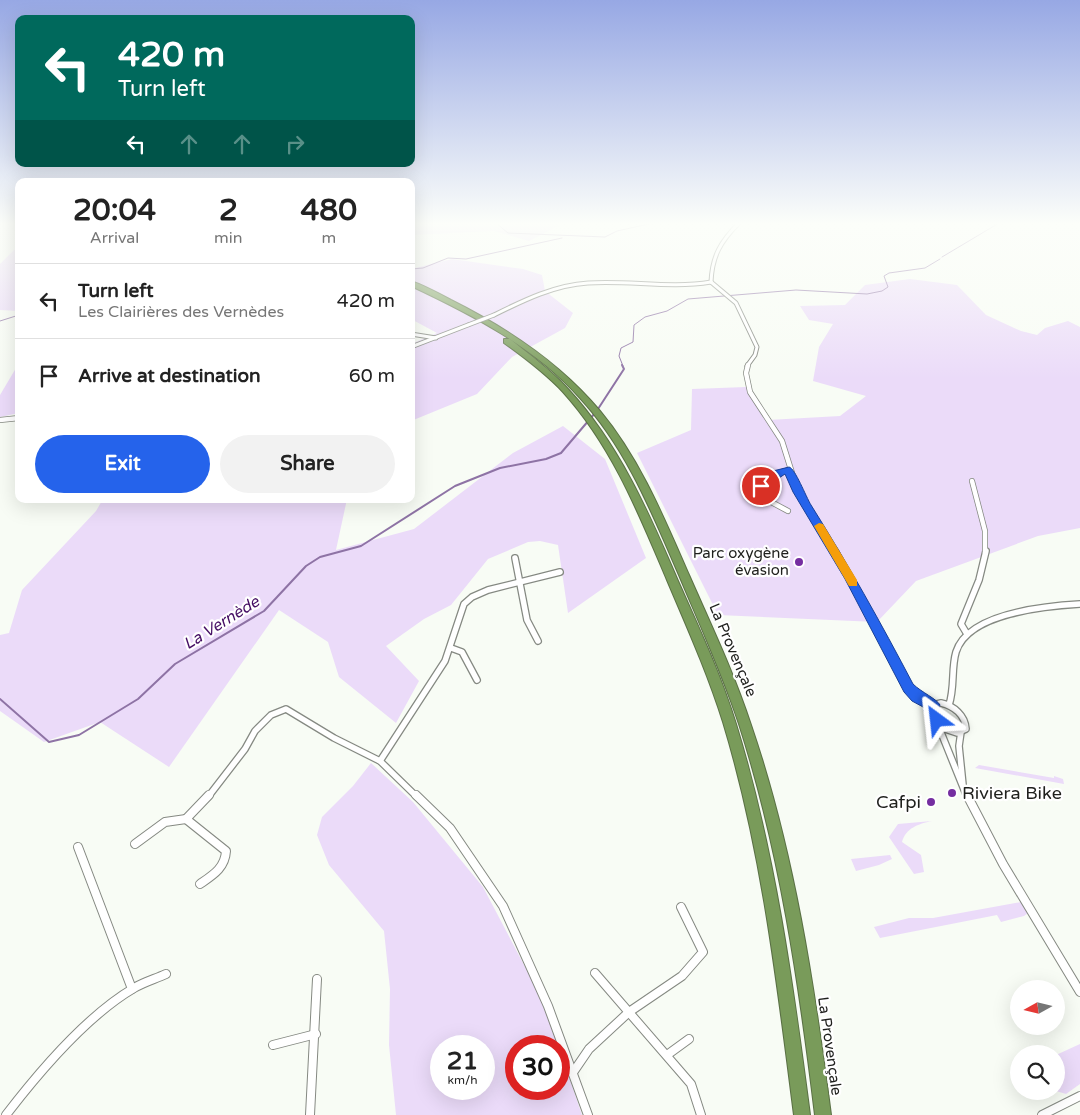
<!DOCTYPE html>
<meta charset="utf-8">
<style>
body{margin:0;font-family:"Varela Round",sans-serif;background:#f2f2f2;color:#222;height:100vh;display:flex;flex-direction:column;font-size:19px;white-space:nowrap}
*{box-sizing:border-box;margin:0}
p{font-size:16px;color:#767676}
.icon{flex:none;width:28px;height:28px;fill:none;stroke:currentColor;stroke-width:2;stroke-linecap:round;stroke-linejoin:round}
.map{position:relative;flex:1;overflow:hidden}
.drawer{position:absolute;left:15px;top:178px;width:400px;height:325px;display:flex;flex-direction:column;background:#fff;border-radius:10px;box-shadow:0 5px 20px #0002}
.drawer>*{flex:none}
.top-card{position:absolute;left:15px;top:15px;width:400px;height:152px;border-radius:10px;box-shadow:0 5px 20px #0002;background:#00695c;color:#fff;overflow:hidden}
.needle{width:32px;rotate:262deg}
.controls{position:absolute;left:1010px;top:980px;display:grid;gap:10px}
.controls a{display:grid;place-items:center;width:55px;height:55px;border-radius:50%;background:#fff;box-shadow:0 5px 20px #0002;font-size:25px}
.speed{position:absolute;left:430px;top:1035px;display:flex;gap:10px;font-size:25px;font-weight:700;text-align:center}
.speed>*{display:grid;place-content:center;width:65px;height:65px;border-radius:50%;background:#fff;box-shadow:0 5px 20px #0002;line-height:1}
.speed small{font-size:12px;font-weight:400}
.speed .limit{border:8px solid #d22;background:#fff;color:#111}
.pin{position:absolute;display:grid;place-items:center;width:42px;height:42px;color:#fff;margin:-21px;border:2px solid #fff;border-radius:50%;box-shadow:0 1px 5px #0007}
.me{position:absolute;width:55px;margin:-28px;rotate:330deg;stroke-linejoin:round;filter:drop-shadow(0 0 4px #0008)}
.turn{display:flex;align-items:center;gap:18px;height:105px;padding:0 20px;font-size:22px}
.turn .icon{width:65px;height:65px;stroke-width:2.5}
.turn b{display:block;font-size:35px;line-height:42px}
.lanes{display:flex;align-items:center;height:48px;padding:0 20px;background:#0003;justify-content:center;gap:25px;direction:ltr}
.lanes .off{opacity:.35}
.eta{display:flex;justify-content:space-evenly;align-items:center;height:85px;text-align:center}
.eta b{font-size:30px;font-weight:700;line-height:35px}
.button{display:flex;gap:10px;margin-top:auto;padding:10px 20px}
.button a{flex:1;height:58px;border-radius:30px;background:#2563eb;color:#fff;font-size:20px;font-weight:700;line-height:58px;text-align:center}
.button a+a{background:#f2f2f2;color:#222}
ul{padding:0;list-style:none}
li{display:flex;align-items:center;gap:15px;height:75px;padding:0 20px;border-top:1px solid #e0e0e0}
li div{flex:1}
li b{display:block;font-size:19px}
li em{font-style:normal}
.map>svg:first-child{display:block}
</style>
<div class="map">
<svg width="1080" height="1115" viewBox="0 0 1080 1115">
<rect width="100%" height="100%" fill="#f8fcf5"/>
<g fill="#ebdbf9" fill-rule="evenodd">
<polygon points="411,223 557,223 560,225 529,241 494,231 411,235"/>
<polygon points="19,249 19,311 0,310 0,264 14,250"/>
<polygon points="452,259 523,269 542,275 545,291 573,313 565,328 512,357 477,394 411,421 411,344 437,333 411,319 411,269"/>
<polygon points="910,279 957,285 986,315 1021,331 1037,335 1045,328 1068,321 1080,327 1080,528 1038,536 916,581 877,622 718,615 637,453 691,430 692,389 746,387 768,420 840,416 866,396 813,381 819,347 833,324 809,320 800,306 845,305 865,285"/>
<polygon points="19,363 19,413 0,417 0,395"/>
<polygon points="563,426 605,459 646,558 568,613 558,545 540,541 528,542 488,559 451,605 424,619 386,646 419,681 396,723 339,677 328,642 279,610 169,767 100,722 44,742 0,711 0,635 9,633 22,590 96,511 103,499 347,499 336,550 414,529 513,453"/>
<path d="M 371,763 L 413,802 L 483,887 L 544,1003 L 582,1115 L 396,1115 L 389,1045 L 390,989 L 384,931 L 329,865 L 317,835 L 322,817 L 353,786 ZM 441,1046 L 484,1046 L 484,1089 L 441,1089 ZM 516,1046 L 559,1046 L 559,1089 L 516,1089 Z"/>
<polygon points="979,765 1054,778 1054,776 1063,779 1064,784 975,768"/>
<path d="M 932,821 C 918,824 906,828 902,842 L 921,855 L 924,872 L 914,874 L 889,837 L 898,824 Z"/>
<polygon points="890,855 892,859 879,865 856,871 851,859"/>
<polygon points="1021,902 1028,913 1024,916 1001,922 997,915 880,938 874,927 909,918 933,918"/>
<polygon points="1080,1044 1080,1084 1066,1094 1056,1091 1056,1055"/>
</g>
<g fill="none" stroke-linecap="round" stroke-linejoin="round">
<g stroke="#8e73a5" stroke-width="1">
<polyline points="496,223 508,233 605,237 617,231 653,223"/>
<polyline points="942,257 999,223"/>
<polyline points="411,269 423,268 448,258 466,259 562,238"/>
<polyline points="0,321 19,315"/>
<polyline points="623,366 619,356 621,348 633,342 634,325 645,317 667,311 688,299 796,290 867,294 882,291 888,287 884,276 889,273 925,268 940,259"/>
</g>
<g stroke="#8e73a5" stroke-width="2">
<polyline points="598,409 624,369 622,365"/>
<polyline points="0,699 49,742 79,735 138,699 175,664 264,611 306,566 320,557 361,546 455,486 500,468 546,459 561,453 595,413"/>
</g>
<g stroke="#858982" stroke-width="5">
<g id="minor-far3">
<polyline points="711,282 736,303 757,347 755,355 747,366"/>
<path d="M 711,282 C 712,256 721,241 739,223"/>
<path d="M 494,315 C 524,300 555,285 588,283 C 629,280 670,289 711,282"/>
<polyline points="411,334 436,338"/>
<polyline points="411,347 468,325"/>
</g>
</g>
<g stroke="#858982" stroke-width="6">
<g id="minor-far2">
<polyline points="748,365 746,373 750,392 782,441 798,492 835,553"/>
<polyline points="0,420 19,418"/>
<polyline points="972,481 985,531 985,553"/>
<path d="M 788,511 L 758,495 C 763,480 774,473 789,470"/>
</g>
</g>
<g stroke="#858982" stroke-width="8">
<g id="minor-far1">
<polyline points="835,551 909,688 916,697 933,705"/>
<polyline points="515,558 527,620 538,641"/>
<polyline points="967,634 961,624 979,580 986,551"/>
<polyline points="451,648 462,652 477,680"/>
<path d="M 941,703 C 954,706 965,715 966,729 L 957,733 L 945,729 L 931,711 L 933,705 Z"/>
<path d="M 949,705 C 955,687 951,669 956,652 C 968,613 1046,606 1080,604"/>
<polyline points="940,723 940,730 967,797"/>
<polyline points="961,732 959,746 963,785"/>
<polyline points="380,761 445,661 464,604 472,597 488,590 560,572"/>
<polyline points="208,797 245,749 255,731 271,715 286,709 334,738 380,761 417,797"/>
</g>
</g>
<g stroke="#858982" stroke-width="10">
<g id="minor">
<polyline points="416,795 450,828 503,906 548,1006 588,1115"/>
<polyline points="967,795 1003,864 1080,992"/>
<polyline points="135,844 165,822 186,819"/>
<polyline points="78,847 132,989"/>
<path d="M 200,884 C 213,875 225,868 226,851 L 186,819 L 209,795"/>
<polyline points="595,973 691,1084 701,1115"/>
<polyline points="273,1045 316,1034"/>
<polyline points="667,1055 689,1039"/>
<polyline points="574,1071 589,1049 629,1012 682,976 703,952 681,907"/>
<path d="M 6,1115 C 39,1072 88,1015 134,988 C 144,982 155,979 166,974"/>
<polyline points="310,1115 317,979"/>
<polyline points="1042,1115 1080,1096"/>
</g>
</g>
<g stroke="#5a7045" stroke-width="2">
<g id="motorway">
<path d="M 411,281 C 425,286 438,293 451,300 C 507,328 560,363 600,411 C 640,459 664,518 689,575 C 711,625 734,673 751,725 C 794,851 814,983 831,1115 L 815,1115 C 799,983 780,851 739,724 C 722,673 700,625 679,575 C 652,513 627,449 580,398 C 534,347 473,315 411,286 Z"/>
<path d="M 504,339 L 510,339 C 530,355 551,370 568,389 C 619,444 649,513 678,581 C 699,628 721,675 736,724 C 775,851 793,984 810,1115 L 794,1115 C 777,983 762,850 723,722 C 708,674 687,627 667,580 C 639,514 612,446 563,392 C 545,373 525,358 504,343 Z"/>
</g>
</g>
<use href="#minor-far3" stroke="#fff" stroke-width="3"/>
<use href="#minor-far2" stroke="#fff" stroke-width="4.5"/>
<use href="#minor-far1" stroke="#fff" stroke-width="5.5"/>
<use href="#minor" stroke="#fff" stroke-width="8"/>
<use href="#motorway" fill="#799b5a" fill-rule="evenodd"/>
<g stroke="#858982" stroke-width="5" stroke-linecap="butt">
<polyline id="minor-bridge" points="468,325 494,315"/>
</g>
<use href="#minor-bridge" stroke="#fff" stroke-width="3"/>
</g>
<linearGradient id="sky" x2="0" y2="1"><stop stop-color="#97a8e4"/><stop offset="0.59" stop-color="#fcfefa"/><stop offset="1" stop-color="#fcfefa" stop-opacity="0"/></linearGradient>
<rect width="1080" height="379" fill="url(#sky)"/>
<path fill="#2563eb" stroke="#184099" d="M 789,467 C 795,468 806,497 811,505 C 848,564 881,623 913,684 C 921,692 937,699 940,705 L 938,711 L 943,720 L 941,724 L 932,724 L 924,711 L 925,708 L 912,701 L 904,692 L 845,579 L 793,492 L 785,474 L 764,488 L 757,488 L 756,486 L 773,471 Z"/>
<polygon fill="#f59e0b" points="819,523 823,524 857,580 857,586 849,586 814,526"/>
<g fill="#752ea1" stroke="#fff" stroke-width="2">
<circle cx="799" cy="562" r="5"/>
<circle cx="952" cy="793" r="5"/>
<circle cx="931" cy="802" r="5"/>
</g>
<g text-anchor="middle" stroke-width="4.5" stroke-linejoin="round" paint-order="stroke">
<g font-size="15" fill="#1f201d" stroke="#fff" text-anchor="end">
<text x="789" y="558">Parc oxygène<tspan x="789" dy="17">évasion</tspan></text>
</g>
<g font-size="15" fill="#1f201d" stroke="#fff">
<text transform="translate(733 650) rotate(67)" y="5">La Provençale</text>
<text transform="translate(830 1046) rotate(82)" y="5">La Provençale</text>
</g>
<g font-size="16" font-style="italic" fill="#440d63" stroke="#fff">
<text transform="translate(221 622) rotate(-32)" y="6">La Vernède</text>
</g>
<g font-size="18" fill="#1f201d" stroke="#fff" text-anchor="start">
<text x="962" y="799">Riviera Bike</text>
<text x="921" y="808" text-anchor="end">Cafpi</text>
</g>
</g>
</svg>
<div class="controls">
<a><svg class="needle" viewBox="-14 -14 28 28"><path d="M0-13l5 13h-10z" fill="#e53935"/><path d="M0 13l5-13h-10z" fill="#767676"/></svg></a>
<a><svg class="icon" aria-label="search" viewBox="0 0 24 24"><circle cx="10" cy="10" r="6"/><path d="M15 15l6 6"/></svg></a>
</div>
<div class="speed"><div>21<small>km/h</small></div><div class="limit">30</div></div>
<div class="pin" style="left:761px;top:486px;background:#d93025"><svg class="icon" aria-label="arrive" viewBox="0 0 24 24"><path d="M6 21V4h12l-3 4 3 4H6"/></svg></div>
<svg class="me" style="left:937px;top:720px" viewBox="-20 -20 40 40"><path d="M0-17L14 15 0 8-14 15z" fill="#2563eb" stroke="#fff" stroke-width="4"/></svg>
<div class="top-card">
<div class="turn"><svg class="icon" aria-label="left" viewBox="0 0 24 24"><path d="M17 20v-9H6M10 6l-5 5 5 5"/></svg><div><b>420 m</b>Turn left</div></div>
<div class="lanes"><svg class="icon" aria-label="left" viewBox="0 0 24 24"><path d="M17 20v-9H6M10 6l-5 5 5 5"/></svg><svg class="icon off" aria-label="ahead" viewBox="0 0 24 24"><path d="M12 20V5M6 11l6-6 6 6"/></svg><svg class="icon off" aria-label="ahead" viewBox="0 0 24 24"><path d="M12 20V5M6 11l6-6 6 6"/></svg><svg class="icon off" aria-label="right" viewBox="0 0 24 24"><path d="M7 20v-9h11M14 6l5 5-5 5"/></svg></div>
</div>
<section class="drawer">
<div class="eta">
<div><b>20:04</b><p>Arrival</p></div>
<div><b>2</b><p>min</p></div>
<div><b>480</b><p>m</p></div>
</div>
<ul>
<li><svg class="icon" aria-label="left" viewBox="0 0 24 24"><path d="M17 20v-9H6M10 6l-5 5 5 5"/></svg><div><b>Turn left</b><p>Les Clairières des Vernèdes</p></div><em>420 m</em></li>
<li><svg class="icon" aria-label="arrive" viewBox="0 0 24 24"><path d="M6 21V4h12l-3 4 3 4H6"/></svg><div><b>Arrive at destination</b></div><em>60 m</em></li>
</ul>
<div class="button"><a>Exit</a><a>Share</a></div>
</section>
</div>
